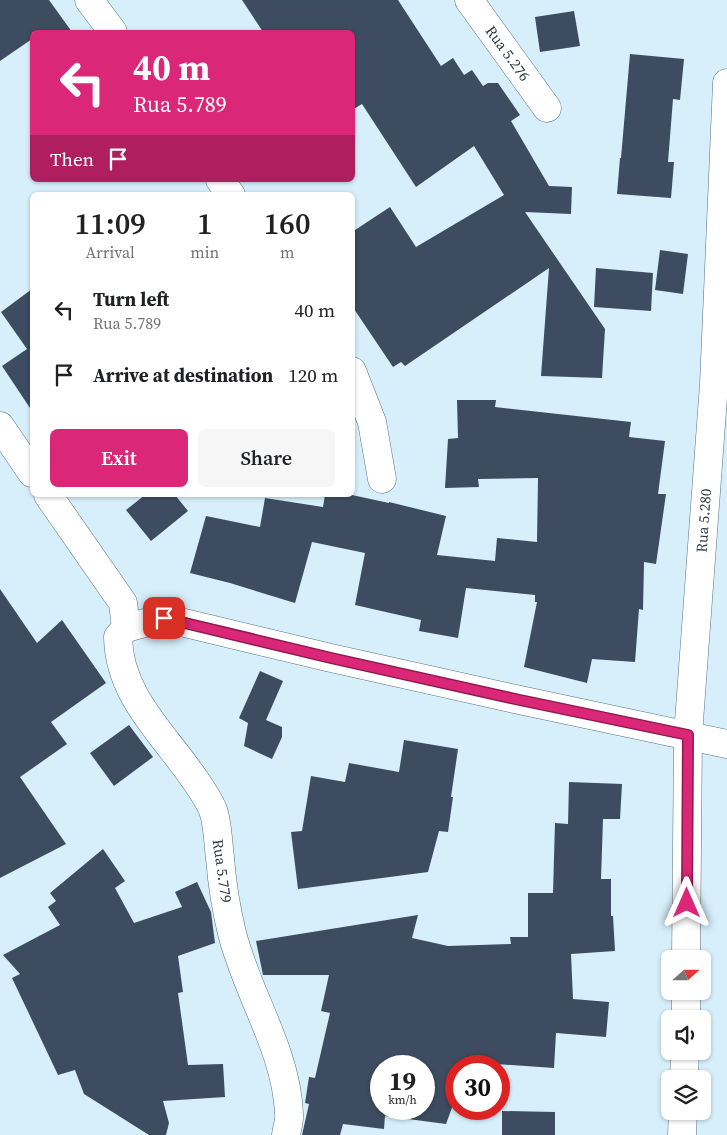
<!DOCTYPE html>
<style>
body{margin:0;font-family:"Source Serif 4",serif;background:#f6f6f6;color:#202124;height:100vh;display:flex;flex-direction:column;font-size:19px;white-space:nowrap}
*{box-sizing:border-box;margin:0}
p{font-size:16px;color:#757577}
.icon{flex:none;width:28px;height:28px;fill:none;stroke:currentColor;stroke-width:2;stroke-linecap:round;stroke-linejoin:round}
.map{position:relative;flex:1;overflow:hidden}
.details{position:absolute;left:30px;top:192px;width:325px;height:305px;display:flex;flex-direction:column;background:#fff;border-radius:8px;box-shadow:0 1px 4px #0004}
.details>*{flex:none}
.hud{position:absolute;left:30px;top:30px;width:325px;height:152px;border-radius:8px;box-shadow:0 1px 4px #0004;background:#db2777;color:#fff;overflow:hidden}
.needle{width:32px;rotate:69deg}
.controls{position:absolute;left:661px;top:950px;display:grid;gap:10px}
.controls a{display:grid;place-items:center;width:50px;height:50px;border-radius:8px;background:#fff;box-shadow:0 1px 4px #0004;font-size:25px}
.speed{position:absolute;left:370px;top:1055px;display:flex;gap:10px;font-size:25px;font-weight:700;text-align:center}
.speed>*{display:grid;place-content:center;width:65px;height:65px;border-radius:50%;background:#fff;box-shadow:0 1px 4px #0004;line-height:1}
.speed small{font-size:12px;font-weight:400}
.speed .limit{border:8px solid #d22;background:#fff;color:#111}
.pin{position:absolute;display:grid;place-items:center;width:42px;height:42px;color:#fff;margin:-21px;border-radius:10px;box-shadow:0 2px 8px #0006}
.me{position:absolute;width:55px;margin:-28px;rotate:0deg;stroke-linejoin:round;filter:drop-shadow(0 0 4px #0008)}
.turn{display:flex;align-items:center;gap:18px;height:105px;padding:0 20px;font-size:22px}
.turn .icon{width:65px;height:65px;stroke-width:2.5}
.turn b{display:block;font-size:35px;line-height:42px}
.then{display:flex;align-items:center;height:48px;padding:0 20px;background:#0003;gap:10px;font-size:19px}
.eta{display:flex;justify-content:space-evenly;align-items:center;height:85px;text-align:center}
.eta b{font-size:30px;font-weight:600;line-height:35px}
.button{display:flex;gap:10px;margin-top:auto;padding:10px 20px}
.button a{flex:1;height:58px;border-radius:8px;background:#db2777;color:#fff;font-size:20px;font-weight:600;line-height:58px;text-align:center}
.button a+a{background:#f6f6f6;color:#202124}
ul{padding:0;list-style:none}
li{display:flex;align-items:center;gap:15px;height:65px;padding:0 20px}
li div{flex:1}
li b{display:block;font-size:19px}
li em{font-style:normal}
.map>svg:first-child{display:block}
</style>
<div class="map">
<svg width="727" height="1135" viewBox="0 0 727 1135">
<rect width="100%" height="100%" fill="#d6effb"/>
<g fill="#3d4c60" fill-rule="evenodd">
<polygon points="0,0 49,0 72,32 32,32 32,39 0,61"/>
<polygon points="242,0 398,0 441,66 453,58 464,75 472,70 483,86 488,83 498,83 520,115 511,121 549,186 572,187 571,214 525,212 605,329 602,378 541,376 549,268 405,366 401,362 393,367 352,306 352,232 390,207 416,247 504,195 474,146 416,187 362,104 352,110 352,32 263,32"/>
<polygon points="574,11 580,46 540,52 535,17"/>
<polygon points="630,54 684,59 680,100 673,99 668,162 674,162 671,198 617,194 620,158 621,158"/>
<polygon points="660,250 688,254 683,294 655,290"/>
<polygon points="596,268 653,273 651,311 594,307"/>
<polygon points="32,289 32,411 2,366 27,349 1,312"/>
<polygon points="457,400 496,400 495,407 631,422 629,437 665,441 658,494 666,494 656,564 644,562 643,610 639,609 635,662 592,659 587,683 524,667 537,602 535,602 535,595 466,588 458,638 419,631 421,620 355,605 365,553 312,542 295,603 230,583 190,573 206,516 260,527 265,498 323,507 325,495 352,495 389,503 389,502 446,516 437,555 495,561 497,538 537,542 538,478 478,479 479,487 445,488 448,439 458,438"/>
<polygon points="145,495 175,495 188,511 151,541 126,510"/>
<polygon points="0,589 37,643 62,620 106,683 51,722 67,744 20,777 66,844 0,878"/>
<polygon points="260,671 283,681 266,720 282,727 282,737 272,759 244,746 248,723 239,718"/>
<polygon points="129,725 153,757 114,786 90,753"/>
<polygon points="404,740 458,749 451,797 453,797 448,832 439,831 428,872 298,889 291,832 302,831 311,776 345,782 349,763 399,772"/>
<path d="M 569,782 L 622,784 L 620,819 L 603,819 L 601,879 L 611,879 L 611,916 L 613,916 L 615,951 L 571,954 L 573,999 L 609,1002 L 606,1037 L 556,1033 L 554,1068 L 468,1062 L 466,1066 L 456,1066 L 456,1097 L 446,1124 L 385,1116 L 384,1129 L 343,1124 L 340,1135 L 302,1135 L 309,1104 L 305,1103 L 309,1077 L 315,1078 L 330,1013 L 321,1011 L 329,975 L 263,975 L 256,941 L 418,915 L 412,938 L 448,946 L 511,944 L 510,937 L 528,937 L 528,893 L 553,893 L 555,823 L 568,824 ZM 381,1066 L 424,1066 L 424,1109 L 381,1109 Z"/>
<polygon points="103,849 125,881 115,888 134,923 182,907 175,892 197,882 211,912 215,943 178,956 183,992 178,993 188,1065 223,1064 225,1097 163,1101 169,1123 166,1135 149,1135 84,1094 75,1070 58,1075 12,978 20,974 3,955 60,925 48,907 56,901 50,893"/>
<polygon points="502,1111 555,1112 555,1135 502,1135"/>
</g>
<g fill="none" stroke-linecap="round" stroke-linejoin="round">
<g stroke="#56727f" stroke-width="29">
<g id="minor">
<polyline points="89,0 113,32"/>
<path id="s1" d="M 469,0 L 547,108"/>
<polyline points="220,180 231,195"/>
<polyline points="352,371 372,422 382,479"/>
<polyline points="0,426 32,473"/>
<polyline points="48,495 123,603 126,628"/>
<path id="s2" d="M 686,959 L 688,735 L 714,384 L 727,83"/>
<polyline points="686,1019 686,991"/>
<polyline points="684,1079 685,1051"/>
<path d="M 286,1135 C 287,1128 290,1120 289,1113 C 286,1049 247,994 232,933 C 226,909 222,883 220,858 C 218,843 218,824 213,810 C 208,798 200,787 193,777 C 162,732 119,695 118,637 L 126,628 L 164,618 L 331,658 L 515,699 L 727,744"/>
<polyline points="682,1135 683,1111"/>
</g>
</g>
<use href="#minor" stroke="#fff" stroke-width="28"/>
</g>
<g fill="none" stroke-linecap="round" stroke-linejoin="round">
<g stroke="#8e194d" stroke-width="12">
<polyline id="route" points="164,618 331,658 515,699 688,735 687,903"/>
</g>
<use href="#route" stroke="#db2777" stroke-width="9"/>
</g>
<g text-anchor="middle" stroke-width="5" stroke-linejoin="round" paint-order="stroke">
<g font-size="15" fill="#303c42" stroke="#fff">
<text dy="5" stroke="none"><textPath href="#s1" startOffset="66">Rua 5.276</textPath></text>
<text dy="5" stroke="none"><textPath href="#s2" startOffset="439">Rua 5.280</textPath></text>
<text transform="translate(222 871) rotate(82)" y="5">Rua 5.779</text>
</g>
</g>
</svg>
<div class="controls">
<a><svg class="needle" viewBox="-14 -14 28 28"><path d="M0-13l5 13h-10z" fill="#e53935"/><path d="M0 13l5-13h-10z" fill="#757577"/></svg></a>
<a><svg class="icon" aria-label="sound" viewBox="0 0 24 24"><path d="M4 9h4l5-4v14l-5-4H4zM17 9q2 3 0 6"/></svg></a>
<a><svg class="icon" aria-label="layers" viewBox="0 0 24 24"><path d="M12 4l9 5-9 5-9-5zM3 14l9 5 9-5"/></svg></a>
</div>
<div class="speed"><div>19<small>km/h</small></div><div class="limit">30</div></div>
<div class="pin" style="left:164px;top:618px;background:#d93025"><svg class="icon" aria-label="arrive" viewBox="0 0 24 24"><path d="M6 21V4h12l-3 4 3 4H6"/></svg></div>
<svg class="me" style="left:687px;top:903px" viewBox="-20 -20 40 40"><path d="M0-17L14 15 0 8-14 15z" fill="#db2777" stroke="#fff" stroke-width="4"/></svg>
<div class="hud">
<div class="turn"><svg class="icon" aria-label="left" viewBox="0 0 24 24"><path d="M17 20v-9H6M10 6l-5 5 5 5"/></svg><div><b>40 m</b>Rua 5.789</div></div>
<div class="then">Then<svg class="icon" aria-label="arrive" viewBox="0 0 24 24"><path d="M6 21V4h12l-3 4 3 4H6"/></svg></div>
</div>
<section class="details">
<div class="eta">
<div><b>11:09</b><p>Arrival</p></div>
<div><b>1</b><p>min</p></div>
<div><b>160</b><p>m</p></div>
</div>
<ul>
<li><svg class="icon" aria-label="left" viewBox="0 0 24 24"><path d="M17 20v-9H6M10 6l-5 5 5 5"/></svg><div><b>Turn left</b><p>Rua 5.789</p></div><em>40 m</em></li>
<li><svg class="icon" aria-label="arrive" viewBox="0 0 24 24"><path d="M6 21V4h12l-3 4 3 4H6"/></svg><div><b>Arrive at destination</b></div><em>120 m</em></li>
</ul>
<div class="button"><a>Exit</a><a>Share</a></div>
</section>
</div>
